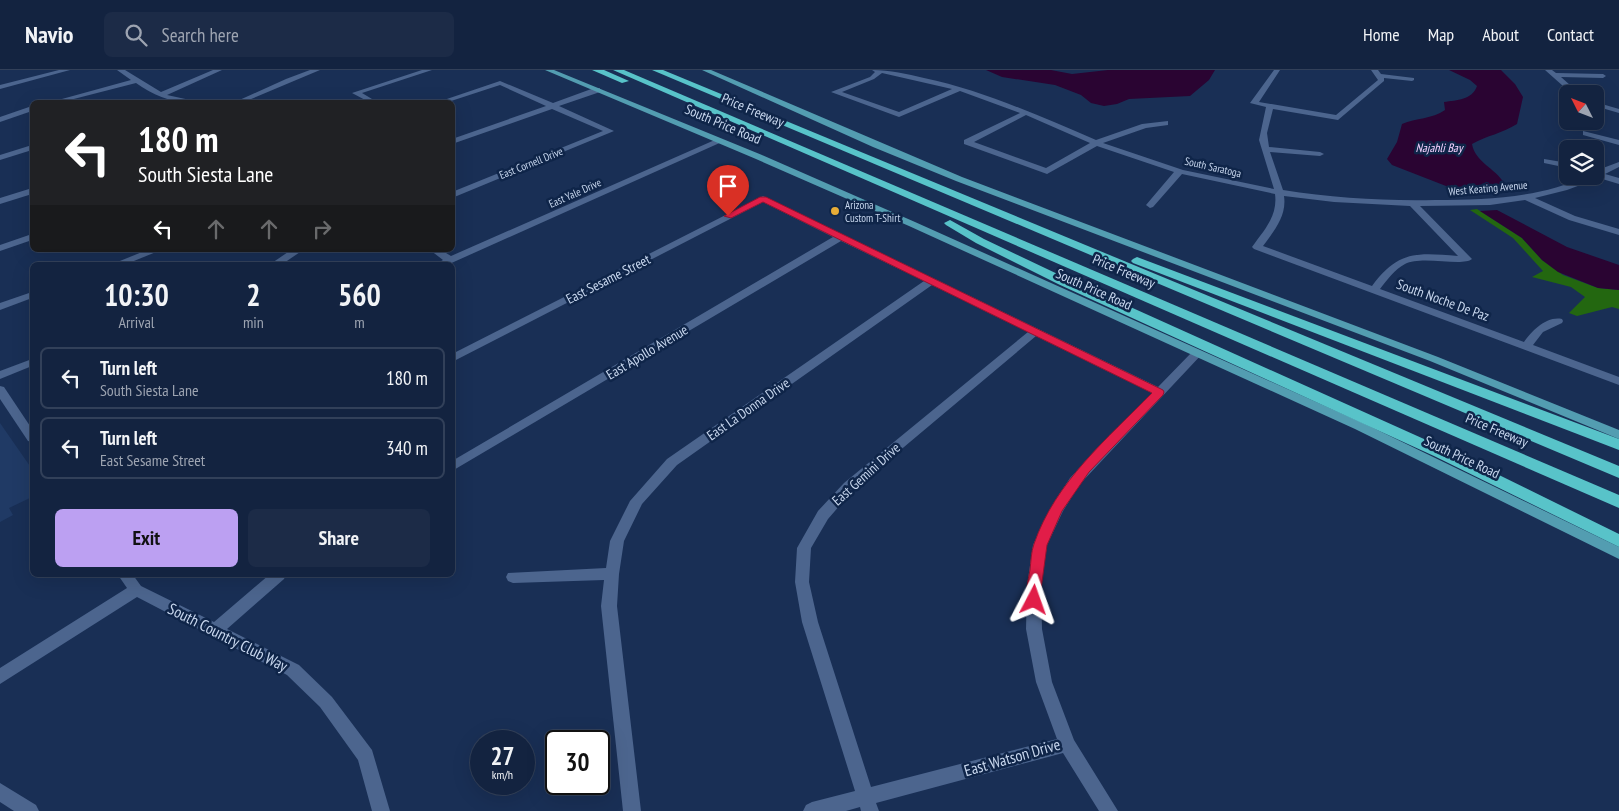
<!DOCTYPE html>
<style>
body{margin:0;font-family:"PT Sans Narrow",sans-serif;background:#1c2b47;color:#f1f3f6;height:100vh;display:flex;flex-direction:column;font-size:19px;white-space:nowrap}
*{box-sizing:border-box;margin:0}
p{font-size:16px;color:#9da4b1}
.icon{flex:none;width:28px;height:28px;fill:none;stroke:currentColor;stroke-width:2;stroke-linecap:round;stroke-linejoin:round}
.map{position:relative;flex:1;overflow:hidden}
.details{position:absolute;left:30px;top:192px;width:425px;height:315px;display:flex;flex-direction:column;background:#132340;border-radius:8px;box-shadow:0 5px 20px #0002,0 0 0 1px #324059}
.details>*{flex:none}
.hud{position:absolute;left:30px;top:30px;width:425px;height:152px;border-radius:8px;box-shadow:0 5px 20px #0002,0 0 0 1px #324059;background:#202124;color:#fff;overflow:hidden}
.needle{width:32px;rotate:312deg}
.buttons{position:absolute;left:1559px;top:15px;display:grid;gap:10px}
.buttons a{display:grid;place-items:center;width:45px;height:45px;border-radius:8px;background:#132340;box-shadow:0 5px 20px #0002,0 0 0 1px #324059;font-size:25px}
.speed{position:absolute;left:470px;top:660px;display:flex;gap:10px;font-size:25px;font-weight:700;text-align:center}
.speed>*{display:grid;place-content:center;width:65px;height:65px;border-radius:50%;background:#132340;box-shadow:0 5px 20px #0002,0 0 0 1px #324059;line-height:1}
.speed small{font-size:12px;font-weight:400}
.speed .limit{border:2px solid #111;border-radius:8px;background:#fff;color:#111}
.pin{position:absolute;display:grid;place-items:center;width:42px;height:42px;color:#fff;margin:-51px -21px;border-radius:50% 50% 50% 0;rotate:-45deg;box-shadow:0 0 5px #0007}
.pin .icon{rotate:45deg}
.me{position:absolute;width:55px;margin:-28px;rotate:4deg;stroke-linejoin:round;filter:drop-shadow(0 0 4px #0008)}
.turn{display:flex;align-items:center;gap:18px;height:105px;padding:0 25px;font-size:22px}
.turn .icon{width:65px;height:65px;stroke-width:2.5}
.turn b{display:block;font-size:35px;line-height:42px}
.lanes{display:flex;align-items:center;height:48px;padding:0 25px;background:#0003;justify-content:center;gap:25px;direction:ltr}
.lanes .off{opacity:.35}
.eta{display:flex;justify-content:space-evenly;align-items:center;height:85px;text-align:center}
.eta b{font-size:30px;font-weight:600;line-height:35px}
.primary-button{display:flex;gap:10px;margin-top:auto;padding:10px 25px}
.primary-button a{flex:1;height:58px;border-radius:8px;background:#bca0f2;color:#111;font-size:20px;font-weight:600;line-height:58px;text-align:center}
.primary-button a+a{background:#1c2b47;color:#f1f3f6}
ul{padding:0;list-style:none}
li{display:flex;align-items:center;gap:15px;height:62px;margin:0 10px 8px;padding:0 15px;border:2px solid #324059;border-radius:8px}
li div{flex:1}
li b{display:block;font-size:19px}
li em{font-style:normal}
header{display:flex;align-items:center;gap:30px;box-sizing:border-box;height:70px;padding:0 25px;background:#132340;border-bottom:1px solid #324059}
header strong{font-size:24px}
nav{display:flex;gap:28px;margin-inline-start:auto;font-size:18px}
.search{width:350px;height:45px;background:#1c2b47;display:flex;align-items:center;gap:12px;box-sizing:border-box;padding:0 18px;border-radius:8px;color:#9da4b1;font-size:19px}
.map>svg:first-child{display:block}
</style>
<header>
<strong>Navio</strong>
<div class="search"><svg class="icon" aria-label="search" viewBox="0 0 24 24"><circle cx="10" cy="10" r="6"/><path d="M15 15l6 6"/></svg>Search here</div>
<nav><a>Home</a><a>Map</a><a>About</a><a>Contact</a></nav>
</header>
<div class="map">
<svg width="1619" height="741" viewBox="0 0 1619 741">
<rect width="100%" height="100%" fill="#192f55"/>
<polygon fill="#203a65" points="0,353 32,399 32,427 9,438 13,445 0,452"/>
<polygon fill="#236710" points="1477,139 1522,168 1542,190 1563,205 1598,218 1619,220 1619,239 1612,237 1577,246 1569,243 1585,227 1571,217 1532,207 1543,201 1513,168 1470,140"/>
<g fill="#2a0432">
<polygon points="986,0 1051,0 1072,4 1108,0 1215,0 1209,10 1190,26 1129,29 1117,34 1104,36 1091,33 1081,25 1055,15 1002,7"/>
<path d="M 1449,0 L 1501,0 L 1515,14 L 1523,27 L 1517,54 C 1501,64 1488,65 1472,74 C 1475,92 1495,98 1504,113 L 1491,122 L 1480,125 L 1456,124 L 1446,116 L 1392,95 L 1387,89 L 1397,72 L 1402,54 C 1416,48 1432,49 1445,40 L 1444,32 C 1457,30 1472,30 1477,16 L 1470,10 Z"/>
<polygon points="1497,140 1567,177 1619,195 1619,220 1598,218 1558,202 1542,190 1522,168 1480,141"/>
</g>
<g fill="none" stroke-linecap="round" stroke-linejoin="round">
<g fill="#4c658e" fill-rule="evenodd">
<polygon points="59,0 70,0 0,19 0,15"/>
<path d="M 117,0 L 125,0 L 161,22 L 213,0 L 222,0 L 167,25 L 190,30 L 190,32 C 169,32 153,25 136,13 L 62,32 L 51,32 L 131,10 Z"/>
<polygon points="310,0 320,0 244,32 235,32 286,9"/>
<polygon points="422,0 432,0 362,23 377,32 369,32 352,23"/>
<path d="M 872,0 C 890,0 907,4 924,8 C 985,21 1039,46 1096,70 L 1142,54 L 1168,51 L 1168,55 L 1146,58 L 1103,73 L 1183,100 L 1274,119 L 1259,70 L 1266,37 L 1250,33 L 1274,0 L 1280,0 L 1259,32 L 1336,45 L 1378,10 L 1371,0 L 1378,0 L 1381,4 L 1414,8 L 1414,10 L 1412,11 L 1384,8 L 1384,11 L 1338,50 L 1273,39 L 1267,63 L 1269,77 L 1320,82 L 1324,84 L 1320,86 L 1270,82 L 1283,120 C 1333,128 1384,131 1435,130 C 1488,130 1538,128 1588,106 L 1595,106 L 1595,101 L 1619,92 L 1619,97 L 1605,104 L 1619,108 L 1619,114 L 1599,108 L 1567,120 L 1535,128 L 1575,146 L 1619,159 L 1619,165 L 1569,150 L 1525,130 L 1490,135 L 1420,136 L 1472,189 C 1462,197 1422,185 1405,194 C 1395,199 1387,210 1380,219 L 1524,272 C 1532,261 1546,246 1562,249 L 1563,251 L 1562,253 L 1543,262 L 1533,275 L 1619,307 L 1619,315 L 1254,179 L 1252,177 C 1264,160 1278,146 1275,124 L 1182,104 L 1153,137 L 1150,138 L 1146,135 L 1174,102 L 1097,76 L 1047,104 L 964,74 L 964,70 L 1020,43 L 960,21 L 899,47 L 831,22 L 870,7 L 875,2 ZM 882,3 L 952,19 L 899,42 L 842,22 L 874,9 ZM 1026,45 L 1090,73 L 1046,98 L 974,72 ZM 1284,126 L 1334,132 L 1410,136 L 1458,186 C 1417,183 1399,180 1372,216 L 1263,176 C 1274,161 1287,146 1284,126 Z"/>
<polygon points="1545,0 1552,0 1556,3 1603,4 1606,6 1603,8 1561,7 1580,24 1572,24"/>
<polygon points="500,11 553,33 594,18 600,18 600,22 559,36 614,61 452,128 452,122 603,61 552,39 452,74 452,69 546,36 500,15 448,32 438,32"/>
<polygon points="1595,32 1619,39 1619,43 1595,36"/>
<polygon points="29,37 32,37 32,41 0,52 0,47"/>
<polygon points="1583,61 1619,70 1619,75 1583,65"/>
<polygon points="717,69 724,71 447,195 434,195 443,190 430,180 441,180 451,186"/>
<polygon points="32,75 32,80 0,90 0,85"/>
<polygon points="1544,89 1568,93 1568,98 1544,93"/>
<polygon points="29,119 32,119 32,124 0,134 0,128"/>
<path d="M 763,126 L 1158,317 L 1193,281 L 1201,281 L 1203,283 L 1080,414 L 1063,441 L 1047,475 L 1041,516 L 1042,559 L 1052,612 L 1074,670 L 1118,741 L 1099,741 L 1063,683 L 876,733 L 879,741 L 861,741 L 860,737 L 846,741 L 803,741 L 806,735 L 812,732 L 855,721 L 802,552 L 795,512 L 797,478 L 818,441 L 844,413 L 1028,262 L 932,215 L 677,395 L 642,434 L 624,471 L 619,504 L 617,536 L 641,741 L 623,741 L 601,536 L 604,510 L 513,513 L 508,511 L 506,507 L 508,503 L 606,498 L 610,471 L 630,431 L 667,389 L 924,211 L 841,171 L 452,401 L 452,391 L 833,167 L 763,132 L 452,292 L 452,284 ZM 1036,266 L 1152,323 L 1070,408 L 1050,439 L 1033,475 L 1027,516 L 1026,559 L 1036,612 L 1057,669 L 871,717 L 818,552 L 809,512 L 811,478 L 828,449 L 854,419 Z"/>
<polygon points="32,164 32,170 0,181 0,175"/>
<polygon points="147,180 161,180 124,195 110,195"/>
<polygon points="291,180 303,180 281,195 269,195"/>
<polygon points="32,222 32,228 0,240 0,233"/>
<polygon points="32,289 32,296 0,309 0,301"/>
<polygon points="0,316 4,317 32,359 32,372 28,371 0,329"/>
<polygon points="118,505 133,505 141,516 214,552 269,505 286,505 284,509 227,559 299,595 332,627 372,680 390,741 372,741 358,690 320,637 287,605 137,527 0,614 0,598 127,518"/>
<polygon points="0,713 36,735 39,741 14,741 0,732"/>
</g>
<g fill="#539db1" fill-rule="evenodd">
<polygon points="545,0 554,0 762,85 915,152 1363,353 1619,477 1619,489 1355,359 909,156 756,89"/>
<polygon points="702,0 711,0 962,107 1438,287 1619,360 1619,369 1430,291 956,111 873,77"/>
</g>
<g fill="#58c3c9" fill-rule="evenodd">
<polygon points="592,0 604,0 629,11 622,13"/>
<polygon points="613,0 624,0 1619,425 1619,438"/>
<polygon points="652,0 663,0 1619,396 1619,408"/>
<polygon points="950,150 984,169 1066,208 1444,378 1619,464 1619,477 1434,386 1058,214 976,173 946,155 944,153"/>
<polygon points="1137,187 1619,369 1619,380 1133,193 1131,191 1133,189"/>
</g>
</g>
<path fill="#e11d48" stroke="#92132f" d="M 760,127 L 766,127 L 1163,320 L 1164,322 L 1163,325 L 1089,402 L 1062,441 L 1047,475 L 1039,534 L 1034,536 L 1029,534 C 1024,525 1028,511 1030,500 C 1031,492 1031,482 1034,474 C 1055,412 1108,368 1152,323 L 763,132 L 731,148 L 724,146 Z"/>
<circle fill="#e7ac37" stroke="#0f2549" stroke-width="2" cx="835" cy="141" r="5"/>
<g text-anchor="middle" stroke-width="5" stroke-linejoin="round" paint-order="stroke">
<g font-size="11" fill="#c8d7ee" stroke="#0f2549">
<text transform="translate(531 93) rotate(-22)" y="4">East Cornell Drive</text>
<text transform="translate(1213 97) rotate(13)" y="4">South Saratoga</text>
<text transform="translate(1488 118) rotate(-5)" y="4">West Keating Avenue</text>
<text transform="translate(575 123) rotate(-24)" y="4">East Yale Drive</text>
</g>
<g font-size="11" fill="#c8d7ee" stroke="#0f2549" text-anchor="start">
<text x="845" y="139">Arizona<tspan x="845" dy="13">Custom T-Shirt</tspan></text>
</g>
<g font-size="12" font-style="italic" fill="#f6d1ff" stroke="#0f2549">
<text x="1439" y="82">Najahli Bay</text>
</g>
<g font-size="14" fill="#c8d7ee" stroke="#0f2549">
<text transform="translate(753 40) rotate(23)" y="5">Price Freeway</text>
<text transform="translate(723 54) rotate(23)" y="5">South Price Road</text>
<text transform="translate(1124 201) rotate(23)" y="5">Price Freeway</text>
<text transform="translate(608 209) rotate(-27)" y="5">East Sesame Street</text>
<text transform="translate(1094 219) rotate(24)" y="5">South Price Road</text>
<text transform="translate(1443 230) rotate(20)" y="5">South Noche De Paz</text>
<text transform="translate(647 282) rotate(-31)" y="5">East Apollo Avenue</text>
<text transform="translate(748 339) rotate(-35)" y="5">East La Donna Drive</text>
<text transform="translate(1497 360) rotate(23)" y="5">Price Freeway</text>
<text transform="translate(1462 387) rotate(25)" y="5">South Price Road</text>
<text transform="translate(866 404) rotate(-42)" y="5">East Gemini Drive</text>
</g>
<g font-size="16" fill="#c8d7ee" stroke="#0f2549">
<text transform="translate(228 567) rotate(27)" y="6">South Country Club Way</text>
<text transform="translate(1012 687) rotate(-16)" y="6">East Watson Drive</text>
</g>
</g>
</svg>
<div class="buttons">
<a><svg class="needle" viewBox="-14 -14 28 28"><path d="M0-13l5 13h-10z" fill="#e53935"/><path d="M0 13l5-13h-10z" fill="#9da4b1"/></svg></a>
<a><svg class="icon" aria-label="layers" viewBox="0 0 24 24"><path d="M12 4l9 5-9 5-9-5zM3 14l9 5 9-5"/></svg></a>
</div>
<div class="speed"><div>27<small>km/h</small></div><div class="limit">30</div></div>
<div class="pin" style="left:728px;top:146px;background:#d93025"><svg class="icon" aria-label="arrive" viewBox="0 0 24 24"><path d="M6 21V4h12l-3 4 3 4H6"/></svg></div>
<svg class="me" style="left:1034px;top:530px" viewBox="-20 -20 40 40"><path d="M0-17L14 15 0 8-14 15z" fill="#e11d48" stroke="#fff" stroke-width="4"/></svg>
<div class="hud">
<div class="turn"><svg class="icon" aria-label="left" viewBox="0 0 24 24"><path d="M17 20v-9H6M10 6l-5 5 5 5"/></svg><div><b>180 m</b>South Siesta Lane</div></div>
<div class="lanes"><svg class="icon" aria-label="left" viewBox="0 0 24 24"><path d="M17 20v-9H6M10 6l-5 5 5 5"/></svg><svg class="icon off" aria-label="ahead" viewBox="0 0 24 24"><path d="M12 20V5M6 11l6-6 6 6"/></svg><svg class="icon off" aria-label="ahead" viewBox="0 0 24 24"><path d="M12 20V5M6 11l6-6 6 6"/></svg><svg class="icon off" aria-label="right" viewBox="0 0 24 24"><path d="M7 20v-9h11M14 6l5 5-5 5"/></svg></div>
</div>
<section class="details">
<div class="eta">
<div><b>10:30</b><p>Arrival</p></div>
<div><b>2</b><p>min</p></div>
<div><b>560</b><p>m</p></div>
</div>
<ul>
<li><svg class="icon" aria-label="left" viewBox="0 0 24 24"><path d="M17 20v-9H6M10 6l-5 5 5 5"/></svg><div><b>Turn left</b><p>South Siesta Lane</p></div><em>180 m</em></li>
<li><svg class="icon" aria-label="left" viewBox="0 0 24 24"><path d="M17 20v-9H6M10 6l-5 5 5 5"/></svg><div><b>Turn left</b><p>East Sesame Street</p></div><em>340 m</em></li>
</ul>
<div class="primary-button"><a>Exit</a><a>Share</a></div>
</section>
</div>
